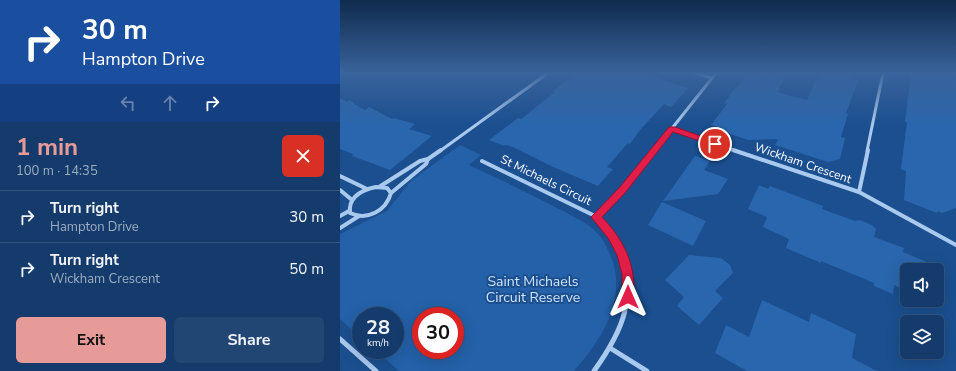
<!DOCTYPE html>
<meta charset="utf-8">
<style>
body{margin:0;font-family:"Nunito Sans",sans-serif;background:#214673;color:#f1f3f6;height:100vh;display:flex;flex-direction:column;font-size:15px;white-space:nowrap}
*{box-sizing:border-box;margin:0}
p{font-size:13px;color:#9dadc1}
.icon{flex:none;width:22px;height:22px;fill:none;stroke:currentColor;stroke-width:2;stroke-linecap:round;stroke-linejoin:round}
.map{position:relative;flex:1;overflow:hidden}
.panel{display:flex;flex-direction:column;background:#143b6b;width:340px}
.panel>*{flex:none}
.banner{background:#1a4fa0;color:#fff;overflow:hidden}
.tools{position:absolute;left:560px;top:263px;display:grid;gap:8px}
.tools a{display:grid;place-items:center;width:44px;height:44px;border-radius:6px;background:#143b6b;box-shadow:0 4px 16px #0002,0 0 0 1px #33557e;font-size:20px}
.speed{position:absolute;left:12px;top:307px;display:flex;gap:8px;font-size:20px;font-weight:700;text-align:center}
.speed>*{display:grid;place-content:center;width:52px;height:52px;border-radius:50%;background:#143b6b;box-shadow:0 4px 16px #0002,0 0 0 1px #33557e;line-height:1}
.speed small{font-size:10px;font-weight:400}
.speed .limit{border:6px solid #d22;background:#fff;color:#111}
.pin{position:absolute;display:grid;place-items:center;width:34px;height:34px;color:#fff;margin:-17px;border:2px solid #fff;border-radius:50%;box-shadow:0 1px 4px #0007}
.me{position:absolute;width:44px;margin:-22px;rotate:0deg;stroke-linejoin:round;filter:drop-shadow(0 0 3px #0008)}
.turn{display:flex;align-items:center;gap:14px;height:84px;padding:0 16px;font-size:18px}
.turn .icon{width:52px;height:52px;stroke-width:2.5}
.turn b{display:block;font-size:28px;line-height:34px}
.lanes{display:flex;align-items:center;height:38px;padding:0 16px;background:#0003;justify-content:center;gap:20px;direction:ltr}
.lanes .off{opacity:.35}
.round{display:grid;place-items:center;flex:none;width:42px;height:42px;border-radius:6px;background:#214673}
.head{display:flex;align-items:center;justify-content:space-between;height:68px;padding:0 16px}
h1{font-size:24px;font-weight:700;line-height:30px;color:#e69b98}
.cta{display:flex;gap:8px;margin-top:auto;padding:8px 16px}
.cta a{flex:1;height:46px;border-radius:6px;background:#e69b98;color:#111;font-size:16px;font-weight:700;line-height:46px;text-align:center}
.cta a+a{background:#214673;color:#f1f3f6}
ul{padding:0;list-style:none}
li{display:flex;align-items:center;gap:12px;height:52px;padding:0 16px;border-top:1px solid #33557e}
li div{flex:1}
li b{display:block;font-size:15px}
li em{font-style:normal}
main{display:flex;flex:1;min-height:0}
.map>svg:first-child{display:block}
</style>
<main>
<section class="panel">
<div class="banner">
<div class="turn"><svg class="icon" aria-label="right" viewBox="0 0 24 24"><path d="M7 20v-9h11M14 6l5 5-5 5"/></svg><div><b>30 m</b>Hampton Drive</div></div>
<div class="lanes"><svg class="icon off" aria-label="left" viewBox="0 0 24 24"><path d="M17 20v-9H6M10 6l-5 5 5 5"/></svg><svg class="icon off" aria-label="ahead" viewBox="0 0 24 24"><path d="M12 20V5M6 11l6-6 6 6"/></svg><svg class="icon" aria-label="right" viewBox="0 0 24 24"><path d="M7 20v-9h11M14 6l5 5-5 5"/></svg></div>
</div>
<div class="head"><div><h1>1 min</h1><p>100 m · 14:35</p></div><a class="round" style="background:#d93025;color:#fff"><svg class="icon" aria-label="close" viewBox="0 0 24 24"><path d="M6 6l12 12M18 6L6 18"/></svg></a></div>
<ul>
<li><svg class="icon" aria-label="right" viewBox="0 0 24 24"><path d="M7 20v-9h11M14 6l5 5-5 5"/></svg><div><b>Turn right</b><p>Hampton Drive</p></div><em>30 m</em></li>
<li><svg class="icon" aria-label="right" viewBox="0 0 24 24"><path d="M7 20v-9h11M14 6l5 5-5 5"/></svg><div><b>Turn right</b><p>Wickham Crescent</p></div><em>50 m</em></li>
</ul>
<div class="cta"><a>Exit</a><a>Share</a></div>
</section>
<div class="map">
<svg width="616" height="371" viewBox="0 0 616 371">
<rect width="100%" height="100%" fill="#1b4f8f"/>
<path fill="#2461a8" fill-rule="evenodd" d="M 120,145 L 141,155 L 129,165 C 161,180 193,195 225,212 C 236,218 248,223 257,233 C 264,240 268,250 272,259 C 287,302 260,341 234,371 L 59,371 L 35,350 L 55,350 L 55,316 L 21,316 L 21,338 L 0,319 L 0,234 L 47,211 L 61,193 L 72,180 ZM 81,316 L 115,316 L 115,350 L 81,350 Z"/>
<g fill="#2a66ad">
<polygon points="236,73 304,73 348,88 331,107 324,104 300,130 290,144 288,143 267,167 273,169 258,186 213,167 173,147 166,145 164,146 149,140 178,118 181,119 215,92 213,91"/>
<polygon points="407,73 447,73 437,92 467,100 479,73 516,73 514,79 518,80 506,113 508,114 501,137 505,138 500,159 488,162 435,145 438,139 408,140 376,129 377,127 371,125 387,104 384,103 396,87 397,88"/>
<polygon points="571,73 616,73 616,208 602,213 598,211 597,213 564,200 566,171 561,169 567,122 565,122"/>
<polygon points="0,98 7,102 10,100 16,105 25,110 29,107 52,119 54,118 75,124 69,129 92,136 50,170 12,156 13,154 0,149"/>
<polygon points="355,156 370,161 364,170 388,179 378,194 323,201"/>
<polygon points="419,185 428,189 430,186 483,206 482,209 515,221 520,220 532,225 536,229 534,237 564,248 563,252 606,270 567,270 567,291 554,285 553,294 534,286 534,283 481,261 481,263 446,248 449,239 423,227 427,217 408,209"/>
<polygon points="322,202 366,221 353,246 308,225"/>
<polygon points="349,255 381,258 390,265 393,273 375,291 383,298 359,325 337,306 344,297 325,280"/>
<polygon points="422,300 469,322 471,313 516,334 512,358 537,371 407,371 375,353 386,325 409,337"/>
</g>
<g fill="none" stroke-linecap="round" stroke-linejoin="round">
<g stroke="#a9c9ee" stroke-width="3">
<polyline points="355,73 372,78"/>
<polyline points="332,129 396,151"/>
<polyline points="100,151 208,73"/>
<polyline points="314,151 376,73"/>
<polyline points="527,151 543,73"/>
</g>
<g stroke="#a9c9ee" stroke-width="4">
<polyline points="393,150 519,192 616,245"/>
<polyline points="142,161 253,215 270,232 279,248"/>
<polyline points="0,176 27,189"/>
<path d="M 36,187 L 47,188 L 51,193 C 46,211 27,221 10,213 C 8,197 22,190 36,187 Z"/>
<polyline points="39,187 80,161 88,159 101,150"/>
<polyline points="0,190 12,200"/>
<polyline points="519,192 528,150"/>
<polyline points="51,193 86,164 88,159"/>
<polyline points="0,216 9,211"/>
<polyline points="256,217 282,190 314,150"/>
<polyline points="0,228 19,216"/>
</g>
<g stroke="#a9c9ee" stroke-width="5">
<polyline points="0,339 36,371"/>
<polyline points="270,348 307,371"/>
<path d="M 254,371 C 284,329 297,298 279,247"/>
</g>
</g>
<linearGradient id="sky" x2="0" y2="1"><stop stop-color="#0f2b4f"/><stop offset="0.58" stop-color="#39639b"/><stop offset="1" stop-color="#39639b" stop-opacity="0"/></linearGradient>
<rect width="616" height="125" fill="url(#sky)"/>
<path fill="#e11d48" stroke="#92132f" d="M 329,127 L 335,127 L 378,142 L 379,144 L 375,146 L 333,132 L 285,193 L 262,217 C 281,237 293,258 294,286 C 294,291 294,296 292,301 L 288,303 L 284,301 L 282,297 L 282,274 L 277,255 L 268,238 L 251,217 L 279,188 Z"/>
<g text-anchor="middle" stroke-width="4" stroke-linejoin="round" paint-order="stroke">
<g font-size="12" fill="#fff" stroke="#1b4f8f">
<text transform="translate(463 163) rotate(19)" y="4">Wickham Crescent</text>
<text transform="translate(206 180) rotate(26)" y="4">St Michaels Circuit</text>
</g>
<g font-size="14" fill="#cfe3fa" stroke="#1b4f8f">
<text x="193" y="286">Saint Michaels<tspan x="193" dy="16">Circuit Reserve</tspan></text>
</g>
</g>
</svg>
<div class="tools">
<a><svg class="icon" aria-label="sound" viewBox="0 0 24 24"><path d="M4 9h4l5-4v14l-5-4H4zM17 9q2 3 0 6"/></svg></a>
<a><svg class="icon" aria-label="layers" viewBox="0 0 24 24"><path d="M12 4l9 5-9 5-9-5zM3 14l9 5 9-5"/></svg></a>
</div>
<div class="speed"><div>28<small>km/h</small></div><div class="limit">30</div></div>
<div class="pin" style="left:375px;top:144px;background:#d93025"><svg class="icon" aria-label="arrive" viewBox="0 0 24 24"><path d="M6 21V4h12l-3 4 3 4H6"/></svg></div>
<svg class="me" style="left:288px;top:297px" viewBox="-20 -20 40 40"><path d="M0-17L14 15 0 8-14 15z" fill="#e11d48" stroke="#fff" stroke-width="4"/></svg>
</div>
</main>
